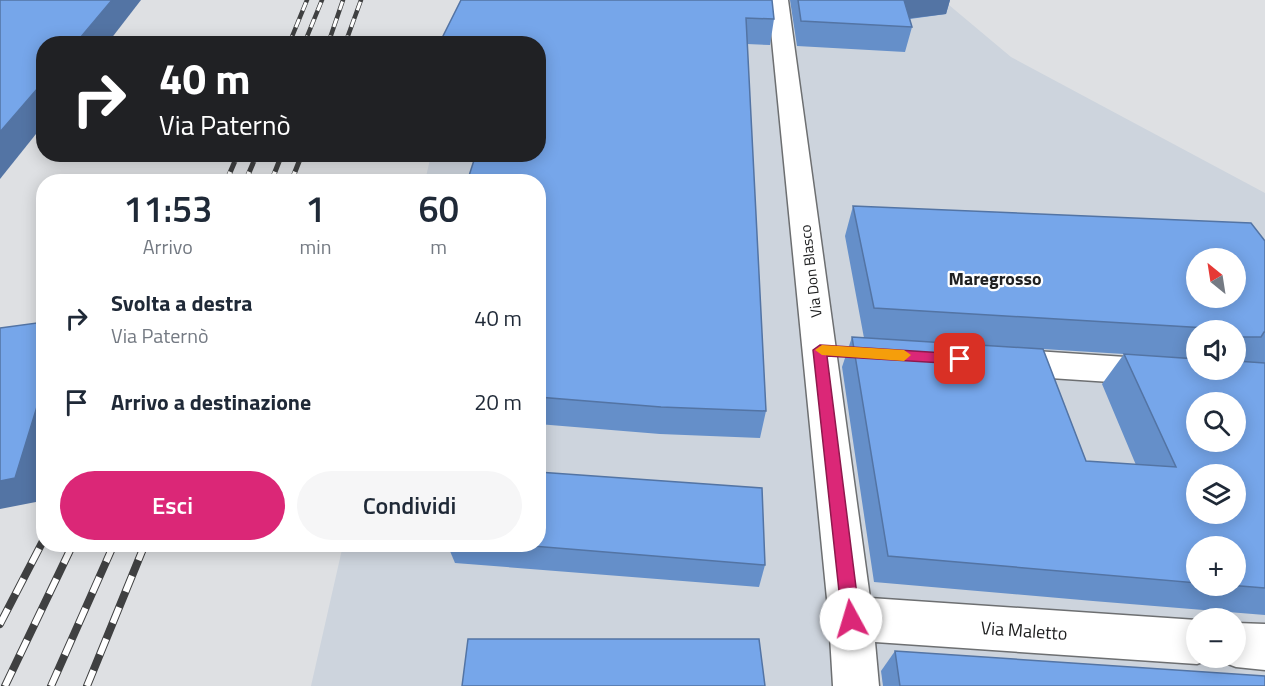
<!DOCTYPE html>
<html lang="it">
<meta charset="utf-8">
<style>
body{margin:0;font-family:"Titillium Web",sans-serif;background:#f6f6f7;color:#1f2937;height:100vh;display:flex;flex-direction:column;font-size:22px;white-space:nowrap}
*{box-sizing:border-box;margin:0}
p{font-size:20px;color:#747a83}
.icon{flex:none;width:33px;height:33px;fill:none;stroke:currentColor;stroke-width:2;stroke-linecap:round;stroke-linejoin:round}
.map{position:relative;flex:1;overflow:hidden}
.drawer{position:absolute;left:36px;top:174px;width:510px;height:378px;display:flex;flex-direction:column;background:#fff;border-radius:24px;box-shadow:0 3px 15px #0003}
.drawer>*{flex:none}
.guide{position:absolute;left:36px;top:36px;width:510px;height:126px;border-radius:24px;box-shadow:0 3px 15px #0003;background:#202124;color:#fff;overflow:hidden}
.needle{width:39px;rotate:330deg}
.controls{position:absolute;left:1186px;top:248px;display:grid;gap:12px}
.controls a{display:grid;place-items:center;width:60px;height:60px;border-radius:50%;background:#fff;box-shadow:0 3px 15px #0003;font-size:30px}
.pin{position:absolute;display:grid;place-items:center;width:51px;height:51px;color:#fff;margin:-26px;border-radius:12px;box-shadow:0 3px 9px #0006}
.me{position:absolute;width:66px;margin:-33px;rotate:354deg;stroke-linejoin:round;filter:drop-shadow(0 0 4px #0008)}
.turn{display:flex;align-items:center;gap:21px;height:126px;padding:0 24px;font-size:27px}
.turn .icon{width:78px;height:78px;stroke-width:2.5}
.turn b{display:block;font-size:42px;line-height:51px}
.eta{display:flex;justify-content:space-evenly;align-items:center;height:102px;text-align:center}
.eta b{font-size:36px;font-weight:600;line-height:42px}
.action{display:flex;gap:12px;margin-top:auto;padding:12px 24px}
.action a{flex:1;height:69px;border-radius:36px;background:#db2777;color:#fff;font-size:24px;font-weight:600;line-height:69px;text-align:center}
.action a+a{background:#f6f6f7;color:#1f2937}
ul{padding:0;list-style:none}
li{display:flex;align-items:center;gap:18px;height:84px;padding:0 24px}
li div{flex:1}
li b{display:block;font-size:22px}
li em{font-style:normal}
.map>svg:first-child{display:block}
</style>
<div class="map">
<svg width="1265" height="686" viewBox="0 0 1265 686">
<rect width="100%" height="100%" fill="#dee0e3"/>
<path fill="#cdd4dd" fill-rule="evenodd" d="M 466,0 L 943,0 L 1011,57 L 1265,193 L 1265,686 L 311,686 L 343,545 L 538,544 L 538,182 L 425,181 L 431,155 L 538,154 L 538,44 ZM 1197,258 L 1236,258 L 1236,297 L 1197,297 ZM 1197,330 L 1236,330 L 1236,369 L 1197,369 ZM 1197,402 L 1236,402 L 1236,441 L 1197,441 ZM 1197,474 L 1236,474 L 1236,513 L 1197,513 ZM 1197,546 L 1236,546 L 1236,585 L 1197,585 ZM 1197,618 L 1236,618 L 1236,657 L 1197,657 Z"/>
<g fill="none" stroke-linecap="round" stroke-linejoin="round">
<g stroke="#6d6f71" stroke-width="3">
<g id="minor">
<polygon points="768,0 788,0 870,598 1197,620 1197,657 1213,658 1197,664 875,642 879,686 833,686 829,619"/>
<polygon points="1004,349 1156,359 1168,363 1173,372 1168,381 1156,385 1004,375 992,371 987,362 992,353"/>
<polygon points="1236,623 1265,624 1265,670 1236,667 1220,661 1218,657 1236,657"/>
</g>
</g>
<use href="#minor" fill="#fff" fill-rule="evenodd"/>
<g stroke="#3f4041" stroke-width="4.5">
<g id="rail-far2">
<polyline points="289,44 307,0"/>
<polyline points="304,44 322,0"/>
<polyline points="328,44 343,0"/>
<polyline points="345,44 361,0"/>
</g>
</g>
<g stroke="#3f4041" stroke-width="5">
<g id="rail-far1">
<polyline points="226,182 238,154"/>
<polyline points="245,182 257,154"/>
<polyline points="271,182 282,154"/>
<polyline points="291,182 302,154"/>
</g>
</g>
<g stroke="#3f4041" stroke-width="8">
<g id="rail">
<polyline points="0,624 44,539"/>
<polyline points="5,686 73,544"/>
<polyline points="51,686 114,544"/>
<polyline points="87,686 145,544"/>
</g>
</g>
<use href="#rail-far2" stroke="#fff" stroke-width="3" stroke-dasharray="9" stroke-linecap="butt"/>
<use href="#rail-far1" stroke="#fff" stroke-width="4" stroke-dasharray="11" stroke-linecap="butt"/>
<use href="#rail" stroke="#fff" stroke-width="6" stroke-dasharray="17" stroke-linecap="butt"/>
</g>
<g fill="#658fc9" fill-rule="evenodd">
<polygon points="461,0 774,19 770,45 747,44 766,411 760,438 660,434 538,424 538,44"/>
<polygon points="790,0 950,0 946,14 910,19 912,27 905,52 797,46"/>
<path d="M 853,206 L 1265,241 L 1265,615 L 1093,601 L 874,582 L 842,367 L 852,337 L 864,338 L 845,236 ZM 1197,330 L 1236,330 L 1236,369 L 1197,369 ZM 1043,349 L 1124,354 L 1102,384 L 1136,465 L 1086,461 ZM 1197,546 L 1236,585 L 1197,585 Z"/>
<polygon points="447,544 538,544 765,565 759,587 455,563"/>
<polygon points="895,651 1265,686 883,686 881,671"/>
</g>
<g fill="#5374a4">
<polygon points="112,0 141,0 107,44 75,44"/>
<polygon points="902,0 950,0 946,14 896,20"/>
<polygon points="44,81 44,124 0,179 0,132"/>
<polygon points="44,384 44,492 41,501 0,509 0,481"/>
</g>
<g fill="#76a6ea" stroke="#5374a4" stroke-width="1.5" fill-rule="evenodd">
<polygon points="0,0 112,0 75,44 44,44 44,81 0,132"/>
<polygon points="461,0 772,0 774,19 746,18 766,411 661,407 538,397 538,182 467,182 476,154 538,154 538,44 439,44"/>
<polygon points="798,0 904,0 912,27 801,21"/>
<path d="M 853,206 L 1251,223 L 1265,241 L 1265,332 L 1264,332 L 1261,337 L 1236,337 L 1236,330 L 1223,330 L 1223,329 L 874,308 ZM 1197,258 L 1236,258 L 1236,297 L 1197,297 Z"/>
<polygon points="44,322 44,384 15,478 0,481 0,328"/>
<path d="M 852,337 L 1043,349 L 1086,461 L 1176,467 L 1124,354 L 1197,359 L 1197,369 L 1236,369 L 1236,361 L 1265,363 L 1265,588 L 1228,585 L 1236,585 L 1236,546 L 1197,546 L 1197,583 L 888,556 ZM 1197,402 L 1236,402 L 1236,441 L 1197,441 ZM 1197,474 L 1236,474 L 1236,513 L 1197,513 Z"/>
<polygon points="538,472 762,488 765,565 508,544 538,544"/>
<polygon points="468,639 759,639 765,686 462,686"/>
<polygon points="895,651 1265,676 1265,686 900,686"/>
</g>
<polygon fill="#db2777" stroke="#8e194d" stroke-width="1.5" points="820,345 960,354 967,359 960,364 827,356 860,619 857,625 851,628 845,625 842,619 813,350"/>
<polygon fill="#f59e0b" points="822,345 904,350 911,355 904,361 822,355 815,350"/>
<g text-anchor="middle" stroke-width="4.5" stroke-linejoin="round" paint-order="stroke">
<g font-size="15" fill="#202122" stroke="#fff">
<text transform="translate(811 271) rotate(-97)" y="5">Via Don Blasco</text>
</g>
<g font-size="18" font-weight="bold" fill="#202122" stroke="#fff">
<text x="995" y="285">Maregrosso</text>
</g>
<g font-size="18" fill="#202122" stroke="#fff">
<text transform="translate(1024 631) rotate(4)" y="6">Via Maletto</text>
</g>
</g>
</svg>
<div class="controls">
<a><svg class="needle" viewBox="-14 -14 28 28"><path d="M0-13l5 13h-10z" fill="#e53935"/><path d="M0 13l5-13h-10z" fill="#747a83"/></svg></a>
<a><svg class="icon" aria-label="sound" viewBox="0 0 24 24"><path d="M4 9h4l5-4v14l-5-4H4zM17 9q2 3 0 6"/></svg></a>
<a><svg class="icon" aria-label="search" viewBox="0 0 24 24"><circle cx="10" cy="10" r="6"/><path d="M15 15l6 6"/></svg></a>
<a><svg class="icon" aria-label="layers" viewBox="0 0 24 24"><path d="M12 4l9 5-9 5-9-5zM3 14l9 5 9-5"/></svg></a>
<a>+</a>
<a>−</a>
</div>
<div class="pin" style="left:960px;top:359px;background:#d93025"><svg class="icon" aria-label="arrive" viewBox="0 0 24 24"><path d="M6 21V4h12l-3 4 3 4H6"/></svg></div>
<svg class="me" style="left:851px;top:619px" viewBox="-20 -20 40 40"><circle r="19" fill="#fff"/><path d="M0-13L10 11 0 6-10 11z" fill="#db2777"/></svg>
<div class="guide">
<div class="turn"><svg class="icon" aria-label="right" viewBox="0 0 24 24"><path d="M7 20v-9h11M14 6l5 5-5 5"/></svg><div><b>40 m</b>Via Paternò</div></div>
</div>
<section class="drawer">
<div class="eta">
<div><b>11:53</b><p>Arrivo</p></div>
<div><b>1</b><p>min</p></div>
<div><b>60</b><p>m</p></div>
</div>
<ul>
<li><svg class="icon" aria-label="right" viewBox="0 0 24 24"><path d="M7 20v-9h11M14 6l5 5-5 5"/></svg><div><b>Svolta a destra</b><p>Via Paternò</p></div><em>40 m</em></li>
<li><svg class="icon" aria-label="arrive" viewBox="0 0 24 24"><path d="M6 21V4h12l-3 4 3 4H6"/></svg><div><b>Arrivo a destinazione</b></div><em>20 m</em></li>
</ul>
<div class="action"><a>Esci</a><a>Condividi</a></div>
</section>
</div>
